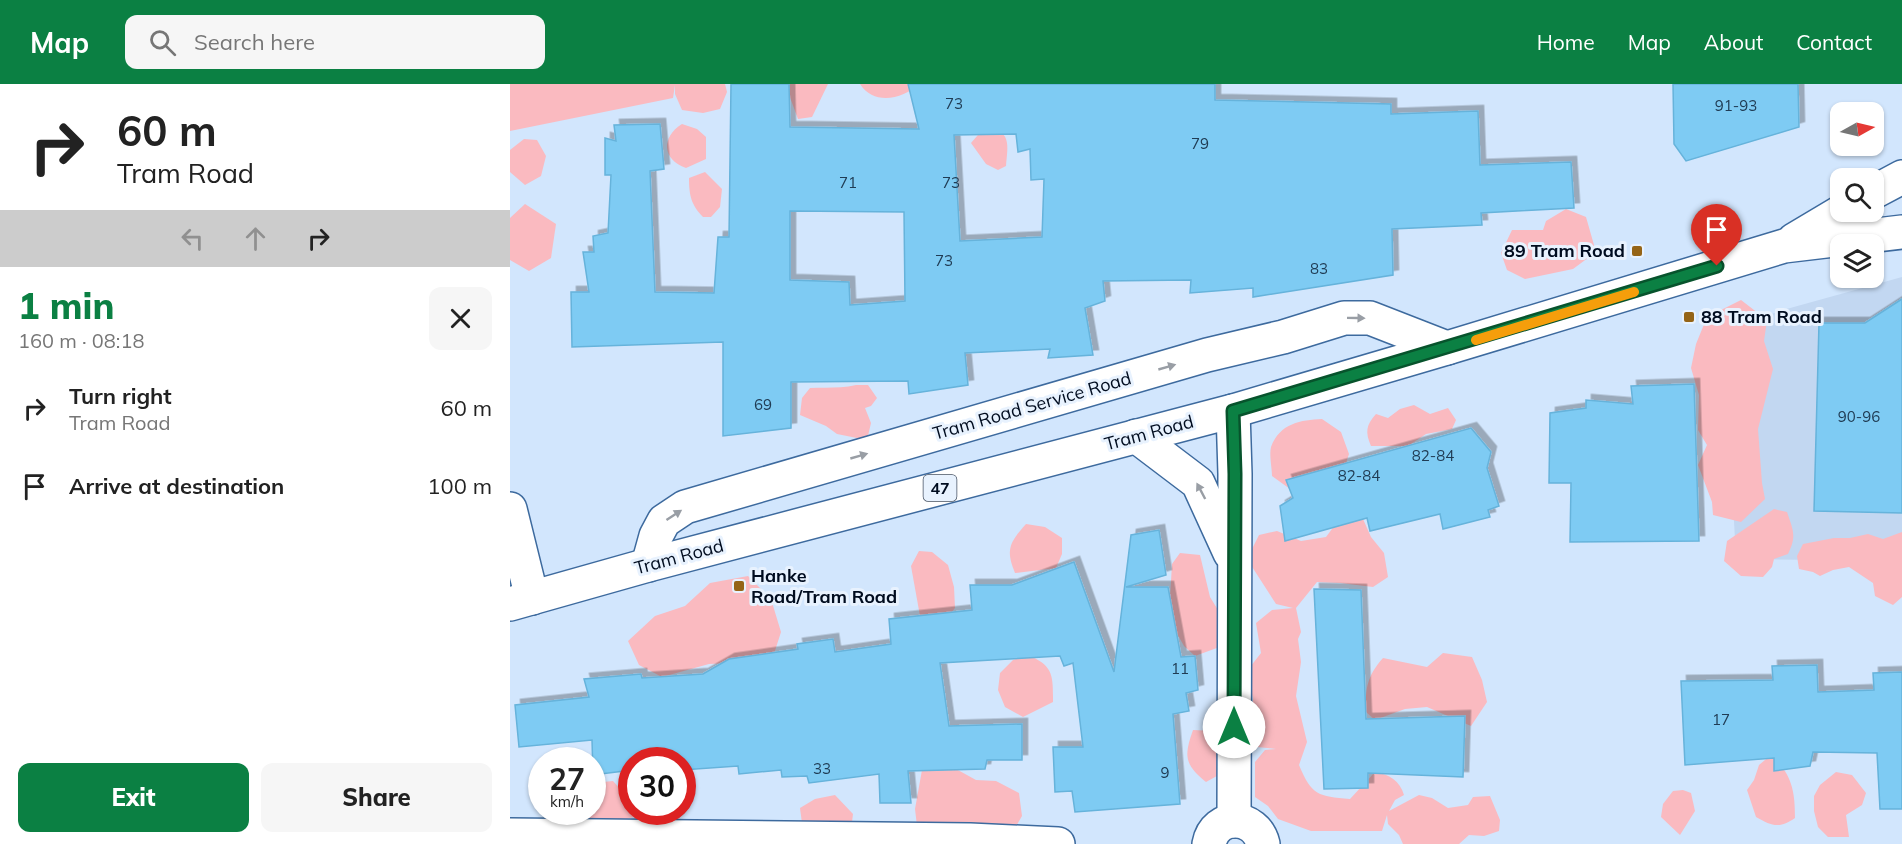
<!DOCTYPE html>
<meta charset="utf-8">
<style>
body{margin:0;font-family:Mulish,sans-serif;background:#f6f6f6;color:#222;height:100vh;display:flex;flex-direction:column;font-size:22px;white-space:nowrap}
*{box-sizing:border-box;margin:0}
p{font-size:20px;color:#767676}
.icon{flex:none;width:33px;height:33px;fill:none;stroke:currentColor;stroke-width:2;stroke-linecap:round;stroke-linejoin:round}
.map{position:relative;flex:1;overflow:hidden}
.side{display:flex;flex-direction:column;background:#fff;width:510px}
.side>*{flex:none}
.hud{background:#fff;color:#222;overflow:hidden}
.needle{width:39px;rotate:82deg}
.controls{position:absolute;left:1320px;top:18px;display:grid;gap:12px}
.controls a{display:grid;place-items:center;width:54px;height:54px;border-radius:12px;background:#fff;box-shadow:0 2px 4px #0004;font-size:30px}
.speed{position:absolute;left:18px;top:663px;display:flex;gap:12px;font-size:30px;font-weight:700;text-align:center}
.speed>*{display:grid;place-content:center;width:78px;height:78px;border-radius:50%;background:#fff;box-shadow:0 2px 4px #0004;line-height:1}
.speed small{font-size:15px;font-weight:400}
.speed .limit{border:9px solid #d22;background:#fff;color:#111}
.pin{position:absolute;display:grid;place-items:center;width:51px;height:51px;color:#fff;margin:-62px -26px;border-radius:50% 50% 50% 0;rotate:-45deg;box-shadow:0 0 6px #0007}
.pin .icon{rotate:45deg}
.me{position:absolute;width:66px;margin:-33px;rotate:0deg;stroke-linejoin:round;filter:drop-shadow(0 0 4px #0008)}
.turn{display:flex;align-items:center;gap:21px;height:126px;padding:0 18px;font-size:27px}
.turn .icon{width:78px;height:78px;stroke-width:2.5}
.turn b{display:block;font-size:42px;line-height:51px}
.lanes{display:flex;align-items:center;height:57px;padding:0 18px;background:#0003;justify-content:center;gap:30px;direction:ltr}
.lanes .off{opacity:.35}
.round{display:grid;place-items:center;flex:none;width:63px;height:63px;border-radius:12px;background:#f6f6f6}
.overview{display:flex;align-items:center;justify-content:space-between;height:102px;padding:0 18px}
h1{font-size:36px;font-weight:800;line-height:45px;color:#0b8043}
.primary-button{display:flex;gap:12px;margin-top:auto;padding:12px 18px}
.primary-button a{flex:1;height:69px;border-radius:12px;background:#0b8043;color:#fff;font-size:24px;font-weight:800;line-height:69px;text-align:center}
.primary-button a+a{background:#f6f6f6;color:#222}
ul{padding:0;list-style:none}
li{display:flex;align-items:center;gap:18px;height:78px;padding:0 18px}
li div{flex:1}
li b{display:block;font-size:22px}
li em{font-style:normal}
header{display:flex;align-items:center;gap:36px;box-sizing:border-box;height:84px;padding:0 30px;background:#0b8043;color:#fff}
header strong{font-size:28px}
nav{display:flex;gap:33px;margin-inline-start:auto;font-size:21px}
.search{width:420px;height:54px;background:#f6f6f6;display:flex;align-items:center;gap:15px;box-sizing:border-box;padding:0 21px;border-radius:12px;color:#767676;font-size:22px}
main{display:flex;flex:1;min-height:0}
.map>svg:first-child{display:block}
</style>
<header>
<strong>Map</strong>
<div class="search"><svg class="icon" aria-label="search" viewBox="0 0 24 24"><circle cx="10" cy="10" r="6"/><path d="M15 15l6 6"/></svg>Search here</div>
<nav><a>Home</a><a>Map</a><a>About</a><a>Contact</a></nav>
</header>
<main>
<section class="side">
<div class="hud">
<div class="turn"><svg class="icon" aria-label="right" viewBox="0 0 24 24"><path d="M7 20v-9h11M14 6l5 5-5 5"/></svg><div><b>60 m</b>Tram Road</div></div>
<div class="lanes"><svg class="icon off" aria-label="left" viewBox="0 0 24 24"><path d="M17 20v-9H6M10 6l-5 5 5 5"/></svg><svg class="icon off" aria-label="ahead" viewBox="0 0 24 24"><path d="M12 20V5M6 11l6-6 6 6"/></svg><svg class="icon" aria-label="right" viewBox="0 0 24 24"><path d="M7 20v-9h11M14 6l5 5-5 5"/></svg></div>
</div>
<div class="overview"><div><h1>1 min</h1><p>160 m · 08:18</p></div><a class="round"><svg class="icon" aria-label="close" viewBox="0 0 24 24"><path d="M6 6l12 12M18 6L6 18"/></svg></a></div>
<ul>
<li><svg class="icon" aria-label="right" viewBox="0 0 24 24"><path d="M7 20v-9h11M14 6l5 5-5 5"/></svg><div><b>Turn right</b><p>Tram Road</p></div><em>60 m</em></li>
<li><svg class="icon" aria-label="arrive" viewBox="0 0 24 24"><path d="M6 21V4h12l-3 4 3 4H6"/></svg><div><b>Arrive at destination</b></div><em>100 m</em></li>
</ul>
<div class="primary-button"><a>Exit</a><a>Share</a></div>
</section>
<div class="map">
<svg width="1392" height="760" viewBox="0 0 1392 760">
<defs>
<filter id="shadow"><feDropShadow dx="5.5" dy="-5.5" stdDeviation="0" flood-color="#0004"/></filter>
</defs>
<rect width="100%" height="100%" fill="#d2e6fd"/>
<polygon fill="#c2d7f1" points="1392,193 1392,477 1226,475 1214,247 1273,226"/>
<g fill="#fabac0">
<polygon points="0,0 215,0 217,8 210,25 193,29 172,26 165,10 165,1 163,14 0,47"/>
<polygon points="275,0 318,0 302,33 288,35"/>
<path d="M 350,0 L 409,0 C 393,15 364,22 350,0 Z"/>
<path d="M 172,40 L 187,45 L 196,53 L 196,75 L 176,84 C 152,76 151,53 172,40 Z"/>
<path d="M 474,44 C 502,45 498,61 496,82 L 488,86 L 476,80 L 461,59 Z"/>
<polygon points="14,55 27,56 36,72 31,92 15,101 0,88 0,66"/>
<path d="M 195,88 L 212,105 L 210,123 L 201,133 L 193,133 C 181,121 179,111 179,94 Z"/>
<polygon points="15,120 46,140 41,174 19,187 0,176 0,134"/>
<polygon points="1056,125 1076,133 1086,168 1063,185 1015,195 997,186 991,169 1002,146 1033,146 1036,137"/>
<polygon points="1231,216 1257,236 1254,257 1263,285 1248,345 1252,399 1255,415 1231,438 1203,431 1202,418 1188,381 1197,361 1188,346 1189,311 1181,284 1186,260 1197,233"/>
<path d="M 346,301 L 358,301 L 367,314 L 361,322 L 355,324 L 361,339 L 357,356 L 327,350 L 316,342 L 290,331 L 292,314 L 300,304 C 315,303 331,305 346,301 Z"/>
<path d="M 904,321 L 920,330 L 938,324 L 946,336 L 942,345 L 916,350 L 898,362 L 861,362 C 855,348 856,341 866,330 L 878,334 L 890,325 Z"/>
<path d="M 812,335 L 831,348 L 839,370 L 833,388 L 780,405 L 762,392 C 762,384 759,371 761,363 C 770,339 791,336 812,335 Z"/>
<path d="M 1264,425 L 1277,428 C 1283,446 1287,452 1278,470 L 1264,475 L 1262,483 L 1253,493 L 1231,492 L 1214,477 L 1217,457 Z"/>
<path d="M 849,426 L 861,453 L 874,469 L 878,493 L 863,503 L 830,499 L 807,498 L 786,524 L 791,548 L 788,555 L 791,578 L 786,612 L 797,658 L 789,681 C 802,712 808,712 840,715 L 865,688 C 879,690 890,697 894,711 L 885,716 L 879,727 L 909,711 L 922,714 L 938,724 L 958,721 L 963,713 L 980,712 L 990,736 L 989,747 L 974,752 L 959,751 L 949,760 L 893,760 L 889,751 L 878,740 L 877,731 L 872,747 L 801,747 L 768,735 L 758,722 L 745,713 L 745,678 L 755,666 L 766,665 L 747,663 L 740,646 L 743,615 L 737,587 L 751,569 L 746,539 L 762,526 L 783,524 L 766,520 L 737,475 L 749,451 L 767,447 L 791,457 L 816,453 L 831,433 Z"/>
<path d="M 516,440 L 535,443 L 552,454 L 552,470 L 546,484 L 505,489 C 495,465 500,458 516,440 Z"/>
<polygon points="1392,448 1392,513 1383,521 1365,512 1363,499 1339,483 1323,486 1310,492 1303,488 1289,485 1287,472 1293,460 1324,454 1340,454 1358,450 1373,455"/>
<polygon points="409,467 422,468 438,481 444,503 445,524 434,538 410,532 401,482"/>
<polygon points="670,469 690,471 700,513 716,539 715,561 685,572 674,562 665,546 660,514 662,480"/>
<polygon points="238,492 261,515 271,548 263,573 242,578 199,580 152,593 129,581 118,557 145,532 175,522 200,499"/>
<path d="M 933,569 L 962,573 L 972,596 L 977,618 L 961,642 L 917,623 L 895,625 L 865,636 L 856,628 C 855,605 857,592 873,574 L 917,583 Z"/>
<path d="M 517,571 C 544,581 543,592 543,618 L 513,633 L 495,623 L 488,606 L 490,589 L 503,576 Z"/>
<path d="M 683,646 L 704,647 L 721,661 L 716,687 L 696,698 C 674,680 674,672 683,646 Z"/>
<path d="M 1261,671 C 1282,690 1285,707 1285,734 C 1269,745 1262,742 1246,733 L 1237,706 L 1244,696 L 1249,681 Z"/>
<polygon points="437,680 466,696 486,697 509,709 512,732 502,749 407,742 405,725 412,686"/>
<polygon points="1326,688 1342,691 1356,709 1352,721 1336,731 1339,753 1318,753 1308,743 1304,727 1304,712 1310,701"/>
<polygon points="103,697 121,717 124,733 76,746 59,734 61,728 82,728 83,699"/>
<polygon points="1173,706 1181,709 1185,727 1170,751 1151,733 1153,720 1163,707"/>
<polygon points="325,711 343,730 340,755 293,747 290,724 305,715"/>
</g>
<g fill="#7ecbf3" stroke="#66b3db" stroke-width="1.5" fill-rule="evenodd" filter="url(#shadow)">
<path d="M 221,0 L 279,0 L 280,43 L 409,45 L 398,0 L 705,0 L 705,16 L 881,20 L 881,30 L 968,27 L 970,81 L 1061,78 L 1064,124 L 971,129 L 972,141 L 882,145 L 883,191 L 743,213 L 743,204 L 680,209 L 681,196 L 593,197 L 595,217 L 575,224 L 583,271 L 538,274 L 540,265 L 455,269 L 458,301 L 399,310 L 398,297 L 281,298 L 281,344 L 213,352 L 213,258 L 62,263 L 61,208 L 79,208 L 73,168 L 84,168 L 83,152 L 98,149 L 101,91 L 95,91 L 95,54 L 106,57 L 104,41 L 150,40 L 154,85 L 140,87 L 145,208 L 204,209 L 208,153 L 219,153 ZM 506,50 L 508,68 L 520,65 L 521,96 L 534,95 L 532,153 L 450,157 L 444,51 ZM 280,127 L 394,128 L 395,217 L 340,221 L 339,198 L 280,196 Z"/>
<polygon points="1163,0 1288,0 1289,43 1176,77 1164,60"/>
<polygon points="1392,215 1392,429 1304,427 1309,239 1355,239"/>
<polygon points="1184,300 1189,457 1060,458 1061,399 1039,399 1040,329 1076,324 1076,316 1123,320 1121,302"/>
<polygon points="961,344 981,368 977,384 989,422 978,426 980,433 933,445 930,430 860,447 857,434 775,457 770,422 783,414 776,396"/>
<polygon points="649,446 656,491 616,503 658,503 671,573 685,572 688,606 676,609 679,627 663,630 670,720 565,728 562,707 545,708 543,663 573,663 563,579 554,582 550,572 430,579 439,642 512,640 512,676 477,676 475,685 398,687 401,719 370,719 369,690 299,699 297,692 272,693 271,686 229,690 228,682 172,686 172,676 122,676 122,686 83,691 82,656 9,663 5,621 79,613 74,595 131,590 132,594 193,590 219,575 288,565 287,560 323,555 325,568 381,560 379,535 462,526 460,501 502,501 564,478 604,588 621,451"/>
<polygon points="804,505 851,506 856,635 955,632 953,693 858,689 858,704 814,705"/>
<polygon points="1307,581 1308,608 1364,606 1363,589 1392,588 1392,725 1370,725 1367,669 1303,668 1300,682 1264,687 1264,674 1175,681 1171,597 1263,596 1262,582"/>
</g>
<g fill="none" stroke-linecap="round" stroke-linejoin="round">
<g stroke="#3d6a9e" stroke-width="36">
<g id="minor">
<polyline points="723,327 725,390 724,737"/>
<polyline points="626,352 688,399 720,469"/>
<polyline points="0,425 22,514"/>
<polyline points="138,481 146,452 154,437 175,423 697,271 773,253 834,234 860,234 937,264"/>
<polyline points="0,751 460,756 548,760"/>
<path d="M 699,760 C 705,728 746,730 753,760"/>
</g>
</g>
<g stroke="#3d6a9e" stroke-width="36">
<g id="major">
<polyline points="1364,108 1392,93"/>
<polyline points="1284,156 1331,128"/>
<polyline points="0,520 138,481 723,327 937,264 1274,162 1392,148"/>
</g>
</g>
<use href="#minor" stroke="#fff" stroke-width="33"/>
<use href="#major" stroke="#fff" stroke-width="33"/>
</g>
<defs><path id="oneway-solid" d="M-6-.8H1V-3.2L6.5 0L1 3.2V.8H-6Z" transform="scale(1.5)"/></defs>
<g fill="#999ea5">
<use href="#oneway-solid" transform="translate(846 234) rotate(1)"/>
<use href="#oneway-solid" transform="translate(657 283) rotate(-16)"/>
<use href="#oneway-solid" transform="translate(349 372) rotate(-16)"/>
<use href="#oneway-solid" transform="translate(691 407) rotate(-118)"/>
<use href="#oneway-solid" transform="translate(164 431) rotate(-33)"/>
</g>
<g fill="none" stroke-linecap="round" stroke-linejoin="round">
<g stroke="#07532c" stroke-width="15">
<polyline id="route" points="724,643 725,390 723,327 1207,182"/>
</g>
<use href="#route" stroke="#0b8043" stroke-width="10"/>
<polyline stroke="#f59e0b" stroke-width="10" points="966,256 1124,208"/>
</g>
<g fill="#956416" stroke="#e8f2fe" stroke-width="2">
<rect x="1121" y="161" width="12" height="12" rx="3"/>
<rect x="1173" y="227" width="12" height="12" rx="3"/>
<rect x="223" y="496" width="12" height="12" rx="3"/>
</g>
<g text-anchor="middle" stroke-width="6" stroke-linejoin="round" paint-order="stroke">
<g font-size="15" fill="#203c54">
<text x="444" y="25">73</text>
<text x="1226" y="27">91-93</text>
<text x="690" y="65">79</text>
<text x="338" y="104">71</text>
<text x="441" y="104">73</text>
<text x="434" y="182">73</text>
<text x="809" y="190">83</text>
<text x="253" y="326">69</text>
<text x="1349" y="338">90-96</text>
<text x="923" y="377">82-84</text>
<text x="849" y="397">82-84</text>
<text x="670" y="590">11</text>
<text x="1211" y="641">17</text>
<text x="312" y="690">33</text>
<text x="655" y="694">9</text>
</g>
<rect fill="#e8f2fe" stroke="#465162" stroke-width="1.5" x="413.5" y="391" width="33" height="26" rx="4.5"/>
<g font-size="16" font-weight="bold" fill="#000c1f">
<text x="430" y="410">47</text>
</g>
<g font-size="18" font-weight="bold" fill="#000c1f" stroke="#e8f2fe" text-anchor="start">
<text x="1115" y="173" text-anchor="end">89 Tram Road</text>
<text x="1191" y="239">88 Tram Road</text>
<text x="241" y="498">Hanke<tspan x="241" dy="21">Road/Tram Road</tspan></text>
</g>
<g font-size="18" fill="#000c1f" stroke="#e8f2fe">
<text transform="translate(522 322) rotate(-16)" y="6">Tram Road Service Road</text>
<text transform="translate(639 349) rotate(-15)" y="6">Tram Road</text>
<text transform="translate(169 473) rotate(-15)" y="6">Tram Road</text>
</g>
</g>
</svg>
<div class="controls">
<a><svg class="needle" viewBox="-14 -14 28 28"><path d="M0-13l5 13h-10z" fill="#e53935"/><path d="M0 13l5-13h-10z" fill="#767676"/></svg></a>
<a><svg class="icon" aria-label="search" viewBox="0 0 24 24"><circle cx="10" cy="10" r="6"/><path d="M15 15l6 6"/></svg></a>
<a><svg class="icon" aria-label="layers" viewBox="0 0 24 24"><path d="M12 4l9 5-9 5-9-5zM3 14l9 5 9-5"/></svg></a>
</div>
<div class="speed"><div>27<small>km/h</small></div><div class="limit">30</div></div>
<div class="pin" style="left:1207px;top:182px;background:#d93025"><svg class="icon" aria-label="arrive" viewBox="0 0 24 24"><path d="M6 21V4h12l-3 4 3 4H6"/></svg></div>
<svg class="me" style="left:724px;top:643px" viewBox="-20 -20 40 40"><circle r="19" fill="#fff"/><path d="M0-13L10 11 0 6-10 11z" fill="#0b8043"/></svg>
</div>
</main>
